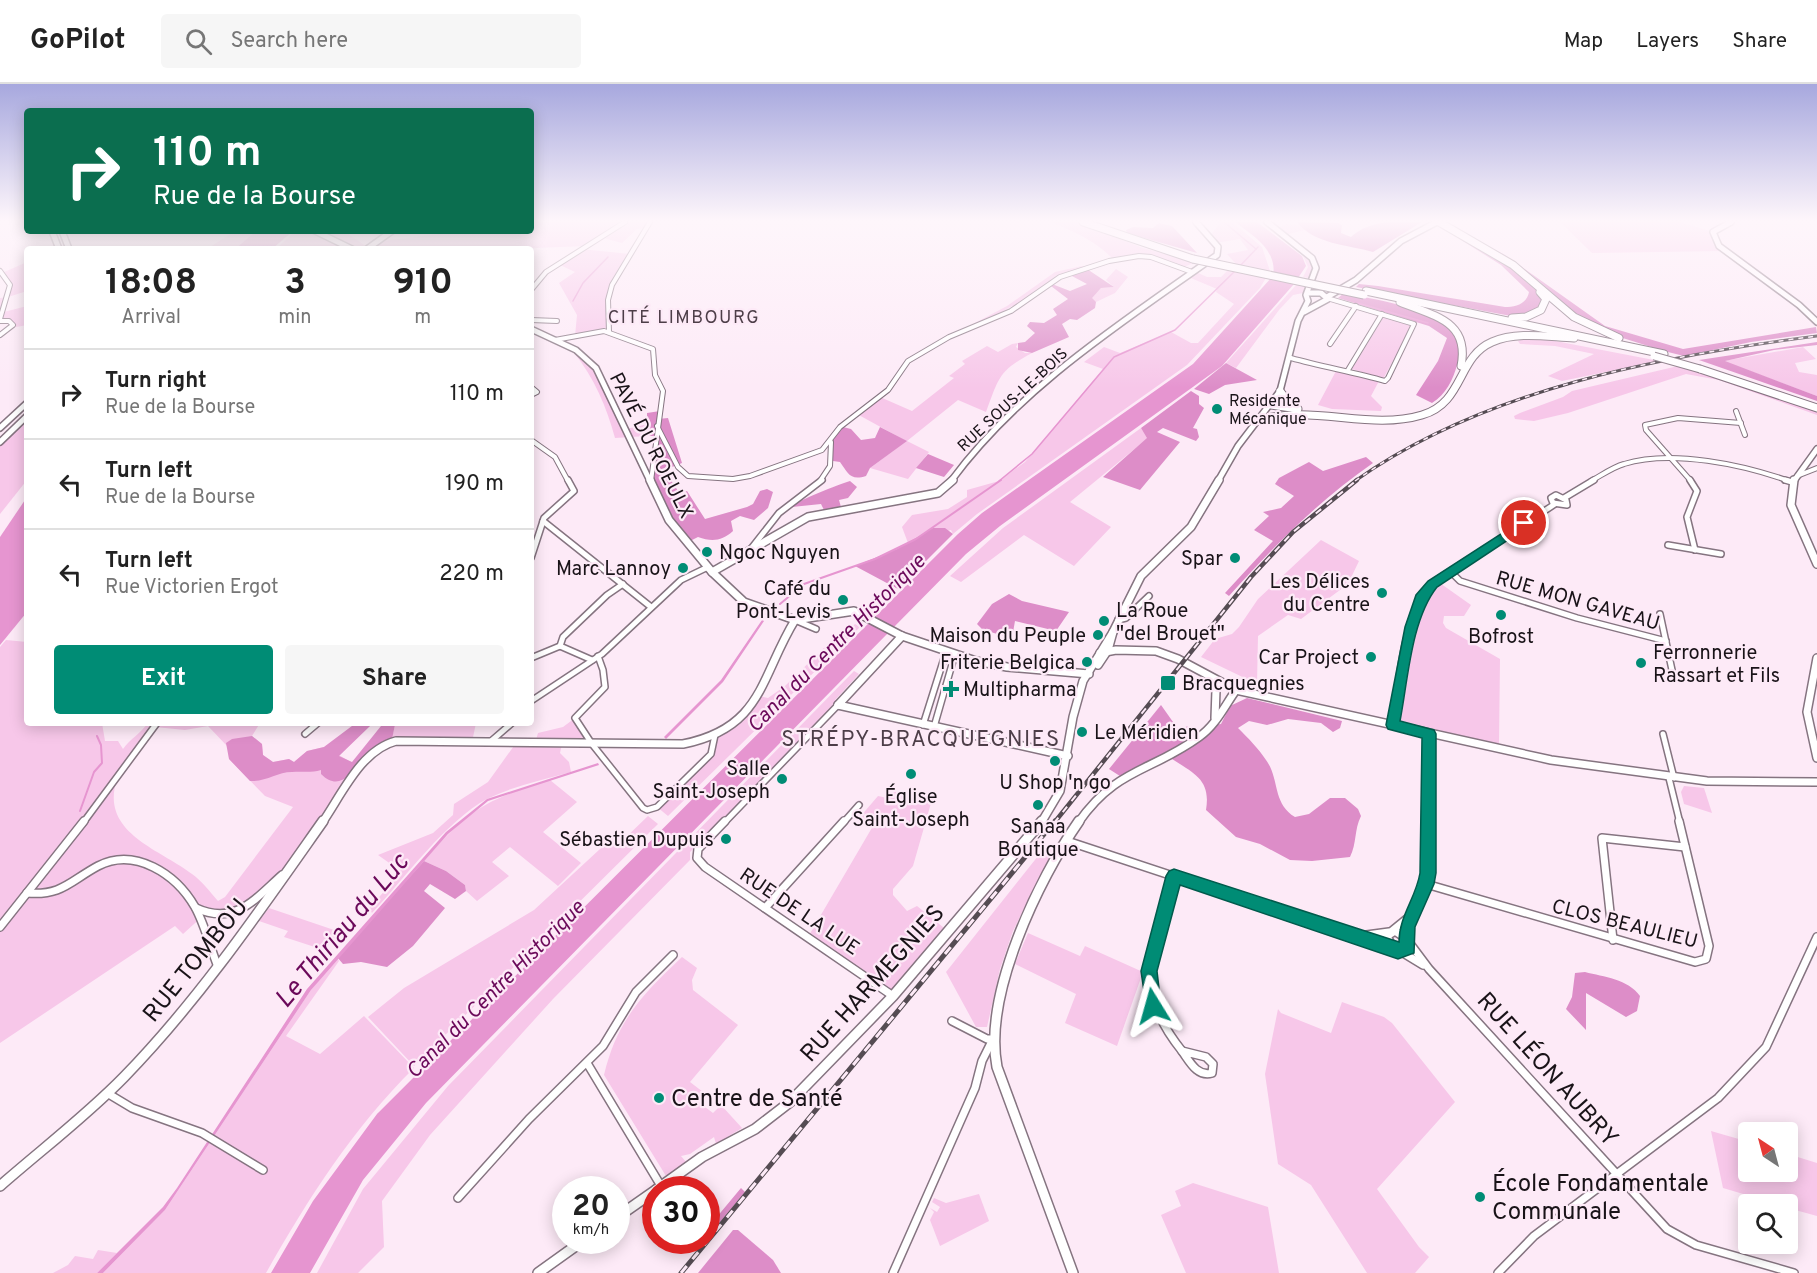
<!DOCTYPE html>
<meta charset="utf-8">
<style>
body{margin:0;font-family:Overpass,sans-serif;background:#f6f6f6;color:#222;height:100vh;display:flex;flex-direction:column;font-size:22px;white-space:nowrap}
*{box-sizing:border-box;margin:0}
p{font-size:20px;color:#767676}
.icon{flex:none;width:33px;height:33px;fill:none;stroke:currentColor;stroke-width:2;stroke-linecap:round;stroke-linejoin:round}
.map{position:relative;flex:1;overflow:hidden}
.details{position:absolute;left:24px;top:162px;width:510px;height:480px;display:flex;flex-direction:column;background:#fff;border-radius:6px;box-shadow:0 3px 15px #0003}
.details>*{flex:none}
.banner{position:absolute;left:24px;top:24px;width:510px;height:126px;border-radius:6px;box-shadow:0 3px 15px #0003;background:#0b6e4f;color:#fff;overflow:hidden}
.needle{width:39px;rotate:324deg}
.tools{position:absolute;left:1738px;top:1038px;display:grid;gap:12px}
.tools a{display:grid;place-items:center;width:60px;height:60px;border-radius:6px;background:#fff;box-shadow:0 3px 15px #0003;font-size:30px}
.speed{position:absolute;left:552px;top:1092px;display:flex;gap:12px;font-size:30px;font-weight:700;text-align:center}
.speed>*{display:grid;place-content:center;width:78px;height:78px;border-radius:50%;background:#fff;box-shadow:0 3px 15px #0003;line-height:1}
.speed small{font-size:15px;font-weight:400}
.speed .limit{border:9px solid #d22;background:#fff;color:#111}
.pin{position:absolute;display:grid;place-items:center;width:51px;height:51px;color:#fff;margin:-26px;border:3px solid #fff;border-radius:50%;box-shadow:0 2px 6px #0007}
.me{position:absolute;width:66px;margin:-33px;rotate:352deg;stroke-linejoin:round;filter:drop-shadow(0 0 4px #0008)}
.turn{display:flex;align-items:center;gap:21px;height:126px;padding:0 30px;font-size:27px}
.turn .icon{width:78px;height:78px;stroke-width:2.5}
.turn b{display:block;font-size:42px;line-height:51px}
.eta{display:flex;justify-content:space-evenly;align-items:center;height:102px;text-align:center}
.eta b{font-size:36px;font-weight:700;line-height:42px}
.cta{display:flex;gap:12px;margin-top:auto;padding:12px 30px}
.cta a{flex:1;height:69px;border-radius:6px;background:#008c75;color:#fff;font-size:24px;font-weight:700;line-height:69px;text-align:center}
.cta a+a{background:#f6f6f6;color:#222}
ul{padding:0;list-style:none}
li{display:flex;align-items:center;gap:18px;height:90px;padding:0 30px;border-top:2px solid #e0e0e0}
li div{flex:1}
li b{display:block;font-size:22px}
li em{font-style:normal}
header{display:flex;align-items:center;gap:36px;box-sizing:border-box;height:84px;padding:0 30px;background:#fff;border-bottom:2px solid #e0e0e0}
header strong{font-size:28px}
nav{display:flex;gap:33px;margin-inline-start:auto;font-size:21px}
.search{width:420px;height:54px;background:#f6f6f6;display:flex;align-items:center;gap:15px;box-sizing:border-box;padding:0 21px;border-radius:6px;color:#767676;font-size:22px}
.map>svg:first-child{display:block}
</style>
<header>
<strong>GoPilot</strong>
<div class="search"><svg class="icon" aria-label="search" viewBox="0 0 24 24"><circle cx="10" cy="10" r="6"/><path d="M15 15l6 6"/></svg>Search here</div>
<nav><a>Map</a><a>Layers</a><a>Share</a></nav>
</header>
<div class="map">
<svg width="1817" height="1189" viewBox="0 0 1817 1189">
<rect width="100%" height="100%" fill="#fdeaf7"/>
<g fill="#f7c7e9" fill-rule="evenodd">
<polygon points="531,138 650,138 646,144 637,145 622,159 600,153 587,162 508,165 375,165 383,157 463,147 531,147"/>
<path d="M 1051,138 L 1077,138 L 1143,164 L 1196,178 L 1184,183 L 1146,172 L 1114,176 C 1096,157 1075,148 1051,138 Z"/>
<polygon points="1232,138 1262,163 1270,187 1260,204 1187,281 977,430 953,450 951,446 908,459 902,443 912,431 948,425 967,413 967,406 999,397 1025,378 1103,285 1084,278 1104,263 1120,269 1171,248 1191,259 1198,259 1234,220 1216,208 1217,205 1186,192 1196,188 1207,193 1221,193 1235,179 1227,170 1248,166 1240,155 1215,159 1209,153 1221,138"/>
<polygon points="1260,138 1267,138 1276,145 1286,140 1299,141 1304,146 1285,151 1315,178 1313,195 1303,193 1308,183 1303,172"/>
<polygon points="1560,138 1680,138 1713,148 1724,167 1592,169"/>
<polygon points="235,147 256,147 235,165 207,165"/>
<polygon points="308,147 344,147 370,165 276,165 292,150"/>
<path d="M 581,165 L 630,170 C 616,194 606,211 611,240 L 603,246 L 575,252 L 577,231 L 559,199 L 575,188 L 558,180 Z"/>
<polygon points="27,178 27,207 8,213 4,228 27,222 27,241 11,244 12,238 0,237 0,214 8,213 10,201 2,189"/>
<polygon points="1082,182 1086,184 1060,193 1016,223 1012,222 1004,227 1005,230 962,246 1007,222 1055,188"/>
<polygon points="1116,185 1128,193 1115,209 1096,218 1093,216 1091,214 1101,204 1114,203 1106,196"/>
<polygon points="1297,200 1305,202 1303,209 1293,211 1279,226 1236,284 1226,279"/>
<polygon points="1384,232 1412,242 1383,295 1352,285"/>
<polygon points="1523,255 1545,255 1659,277 1562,297 1548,292 1594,270 1555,262 1520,260 1518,257"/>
<path d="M 1018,259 L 1016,263 L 1025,269 L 1032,269 C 998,287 999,294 986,328 L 958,316 L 907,357 L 929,368 L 908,395 L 870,384 L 906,357 L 857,330 L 880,313 L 912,327 L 954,294 L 949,292 L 965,280 L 962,277 L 987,262 L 998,268 L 1012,260 Z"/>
<polygon points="1803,263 1816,275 1795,279 1799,288 1817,291 1817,312 1723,277"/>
<path d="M 578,267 L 596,284 L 626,345 L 648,340 L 647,352 L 615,354 C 607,324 594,293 574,269 Z"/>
<polygon points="1678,282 1817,326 1817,331 1719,296 1686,290 1568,329 1534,337 1515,335 1514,332 1520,329 1563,313 1572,307"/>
<polygon points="1336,287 1379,297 1371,312 1382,323 1381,327 1332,325 1318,321"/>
<polygon points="27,332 27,396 0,430 0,358"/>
<polygon points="1141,344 1148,354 1070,418 1111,443 1074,482 1024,451 961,498 950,492 1003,444"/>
<polygon points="1321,456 1359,477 1348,500 1301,535 1288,531 1258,552 1257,600 1201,573 1215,555 1232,550 1239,543 1258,515"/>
<polygon points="1437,497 1471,521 1464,532 1444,532 1443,539 1446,544 1500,575 1499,660 1398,637 1393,641 1418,520"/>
<polygon points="855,540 860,543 668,732 657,723 711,670 715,651 759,612 768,614 785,602 837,551 845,550"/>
<path d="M 6,556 L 27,558 L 27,639 L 102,639 L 105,657 L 118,657 L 123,665 C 130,655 140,650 148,639 L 260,639 L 252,652 L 262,660 L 263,671 L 273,678 L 289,675 L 294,678 L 307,667 L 324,663 L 356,639 L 476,639 L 472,658 L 391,657 L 395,642 L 370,642 L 339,671 L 354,680 L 352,695 L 280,798 L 224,832 L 215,833 L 205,830 L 183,850 L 175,842 L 0,959 L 0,563 ZM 208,642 L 228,663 L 229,675 L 265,712 L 293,723 L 225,813 L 218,817 C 210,808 202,797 192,790 C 160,765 99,749 117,695 C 120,683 146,654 155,643 L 185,646 Z"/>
<polygon points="854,587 859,590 835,616 838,621 690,768 690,776 553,915 430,1051 382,1117 384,1163 358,1189 317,1189 363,1105 448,1002"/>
<path d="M 575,634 L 592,660 L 562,660 L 560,669 L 569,678 L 571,688 C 543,696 513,702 487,715 C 447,736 404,795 372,829 L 369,824 L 402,788 L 378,771 L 433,749 L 453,731 L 454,720 L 488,698 L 516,659 L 535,659 L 538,649 L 563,643 Z"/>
<path d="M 550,696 L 577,718 L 543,748 L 581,779 L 558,802 L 510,763 L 492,778 L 509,792 L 477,817 L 466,807 L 465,801 L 446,787 L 424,777 C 469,725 485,716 550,696 Z"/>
<polygon points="1684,702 1704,704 1712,729 1684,720 1681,708"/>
<polygon points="893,707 931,719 913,782 893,805 893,811 907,827 917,822 949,848 893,912 808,853 873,742 860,733 878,712 887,714"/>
<polygon points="648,732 658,740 414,982 368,933 404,904 534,826 613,753 621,758"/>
<polygon points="1046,762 1053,766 1013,847 1000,885 987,943 976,943 946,888"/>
<polygon points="269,824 340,848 324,866 284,853 288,847 259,837"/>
<polygon points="1028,849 1080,872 1085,862 1143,888 1117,962 1065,939 1076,910 1015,880"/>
<path d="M 337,873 L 339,877 L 286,952 L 320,970 L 364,932 L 414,984 C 353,1044 308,1115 266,1189 L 103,1189 L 165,1126 L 311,906 Z"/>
<path d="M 682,873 L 697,884 L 692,896 L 693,906 L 738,941 L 690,998 L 703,1008 L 697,1017 L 713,1029 L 721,1021 L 742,1044 L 716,1060 L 714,1053 L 690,1070 L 681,1072 L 686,1078 L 666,1092 L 604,991 C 617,936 643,910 682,873 Z"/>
<polygon points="1342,918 1384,933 1392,939 1455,1018 1377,1105 1419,1163 1429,1173 1415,1189 1367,1189 1311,1101 1278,1080 1265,990 1278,925 1281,929 1331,949"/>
<polygon points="1711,1047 1749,1058 1749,1088 1788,1088 1788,1070 1817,1079 1817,1132 1788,1124 1788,1120 1777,1120 1723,1104"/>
<polygon points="1193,1099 1268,1123 1279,1189 1186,1189 1161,1131 1181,1122 1175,1107"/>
<polygon points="979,1110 989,1137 940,1162 930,1136 934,1128 930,1124 937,1128 940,1123 932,1118 934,1114 946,1119"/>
<polygon points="98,1166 117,1169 97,1189 53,1189 68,1181 75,1172 93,1175"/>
</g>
<g fill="#dd8dc8" fill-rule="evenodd">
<path d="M 1297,138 L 1339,139 L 1342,141 L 1341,149 L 1351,153 C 1371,135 1397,138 1422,138 L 1373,168 C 1349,161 1313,160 1297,138 Z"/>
<polygon points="1159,139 1172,142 1197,169 1127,149 1126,146 1133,143 1153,144"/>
<polygon points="1446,140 1505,171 1605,242 1683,265 1816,243 1817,249 1751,258 1684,272 1664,267 1610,250 1585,237 1519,184"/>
<path d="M 1458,154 C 1484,167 1528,187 1542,214 L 1538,224 L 1523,231 L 1511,232 L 1356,203 L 1359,200 L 1378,202 L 1505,223 C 1515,223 1527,220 1529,208 L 1501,181 Z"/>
<polygon points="1087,185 1114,203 1101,204 1092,214 1096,218 1095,224 1077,236 1070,235 1062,240 1069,253 1032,269 1018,266 1018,259 1025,258 1035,249 1027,242 1030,238 1044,239 1057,231 1053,225 1068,215 1051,202 1052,200 1070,207 1087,200 1070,191"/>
<path d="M 1344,209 C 1371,215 1435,224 1453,246 C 1461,257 1460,269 1457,281 C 1453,296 1446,310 1432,319 L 1416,311 L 1438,277 L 1447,254 L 1429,242 L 1338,214 Z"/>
<polygon points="1817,258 1817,261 1774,266 1725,277 1817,312 1817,317 1699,276"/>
<polygon points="1226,279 1257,296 1225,301 1209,310 1194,305"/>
<polygon points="1191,307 1199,312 1199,320 1204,324 1193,344 1197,345 1199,353 1196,357 1163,344 1157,348 1180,358 1140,406 1103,393 1147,354 1141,344"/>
<path d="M 660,327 L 658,335 L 668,334 L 682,379 L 667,385 L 667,390 L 680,410 L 687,407 L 705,435 L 747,423 L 753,420 L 760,407 L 767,405 L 773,408 L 768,424 L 754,436 L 740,432 L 731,437 L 733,447 C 722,457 712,458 698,453 L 688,458 L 669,436 L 651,398 L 655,352 L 647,352 L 647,329 Z"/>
<path d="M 843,343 L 851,345 L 861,356 L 875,354 L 880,343 L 907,357 L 870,384 L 866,392 C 850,397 848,389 840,378 L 833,377 L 833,356 Z"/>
<polygon points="928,370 954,381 944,393 916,384"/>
<path d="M 1366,373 L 1373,379 C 1318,417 1273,463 1229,512 L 1225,509 L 1273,457 L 1254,446 L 1269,432 L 1263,428 L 1281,424 L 1294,412 L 1275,400 L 1279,394 L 1309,378 L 1323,387 Z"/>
<path d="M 850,397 L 857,403 L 848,414 L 839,416 L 841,423 L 824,426 L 821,420 L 792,423 C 795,417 840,400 850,397 Z"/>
<polygon points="933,444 945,444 953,450 898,505 855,482 897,465"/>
<polygon points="1009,510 1022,517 1069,528 1056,547 1015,537 1012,554 983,546 977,540 992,520"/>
<path d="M 1247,614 L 1342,637 L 1340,644 L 1333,648 L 1321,639 L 1288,635 L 1267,641 L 1249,637 L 1238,644 C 1248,654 1259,665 1266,676 C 1280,695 1272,719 1295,733 L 1309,730 L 1330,714 L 1345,714 L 1358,725 L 1361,732 C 1354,746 1357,759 1350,773 L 1312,777 L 1290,776 L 1260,760 L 1236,753 L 1206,726 C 1211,696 1195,690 1172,675 L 1171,671 L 1123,694 L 1109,685 L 1161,621 L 1178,645 L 1189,642 L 1198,652 L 1213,641 L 1221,640 L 1230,622 Z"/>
<path d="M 356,639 L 402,639 L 395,641 L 392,655 C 363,659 349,718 321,690 L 321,686 C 311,689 303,687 292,688 C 277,688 266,698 250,697 L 229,675 L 226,659 L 232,655 L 252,652 L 262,660 L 263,671 L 273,678 L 289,675 L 294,678 L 307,667 L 324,663 ZM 370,642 L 381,642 L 352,678 L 339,672 Z"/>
<polygon points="424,777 446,787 465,801 466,807 455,815 430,800 424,807 445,824 413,862 387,883 361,878 343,880 337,873"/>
<path d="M 1585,888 C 1604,893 1628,895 1640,912 L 1637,927 L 1626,933 L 1586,909 L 1586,946 L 1566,925 L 1572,913 L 1575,889 Z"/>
<polygon points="741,1104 745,1108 707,1154 707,1142 711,1140"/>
<polygon points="733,1146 738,1146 773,1176 781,1189 698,1189"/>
</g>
<g fill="#e695d0">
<path d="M 1235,138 L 1257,138 L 1302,172 L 1306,182 L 1294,200 L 1222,282 L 1000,442 L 966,470 L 892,545 L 881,544 L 888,549 L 426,1019 L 363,1096 L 310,1189 L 271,1189 L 313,1117 L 377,1030 L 958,450 L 982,429 L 1193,280 L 1273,192 C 1278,166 1252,151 1235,138 Z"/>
<polygon points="256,147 293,147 272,165 235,165"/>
<polygon points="27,413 27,528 0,561 0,453"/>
<polygon points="762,536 764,537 723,598 666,655 664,653 721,596"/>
<polygon points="598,679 599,681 488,717 448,750 311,906 165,1126 103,1189 97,1189 163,1123 177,1104 307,905 446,748 487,715"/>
</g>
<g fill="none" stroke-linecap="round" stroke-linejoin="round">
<g stroke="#e695d0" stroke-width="1.5">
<polyline points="1224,138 1256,165"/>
<polyline points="1239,183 1258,163"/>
<polyline points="573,217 583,199 608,173"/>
<polyline points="1357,219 1428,239"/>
<polyline points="999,397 1032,370 1114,273 1175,246 1235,187"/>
</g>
<g stroke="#e695d0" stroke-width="2">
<polyline points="780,520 804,500 875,475 916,455 1001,396"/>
<polyline points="80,727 94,688 102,679 101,661 97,652"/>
</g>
<g stroke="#857480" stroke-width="6">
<g id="minor-far2">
<polyline points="0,187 10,201 0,235"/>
<polyline points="531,206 546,188 625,138"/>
<polyline points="531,236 557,237"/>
<polyline points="0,237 9,237 13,241 0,251"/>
<polyline points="609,248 608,216 612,201 650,138"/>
<polyline points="555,256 604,247 653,265 655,291 663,307 651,397"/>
<polyline points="1330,260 1356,222"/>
<path d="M 1291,274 C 1323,283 1354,288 1385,297 L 1388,294 L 1414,240 L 1327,214"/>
<polyline points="1348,286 1382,230"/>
<polyline points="531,303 537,308 531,311"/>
<polyline points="1736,327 1745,351"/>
<polyline points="657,342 678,383 688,392 733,395 750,392 822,366 840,343 888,306 908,277 949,253 1011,227 1060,193 1109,177 1139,172 1151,173 1192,188"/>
<polyline points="531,356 555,373 568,397"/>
<polyline points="1797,392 1817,384"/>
<polyline points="820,397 830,382 831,358"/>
<path d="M 1591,397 C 1602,391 1613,383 1624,380 C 1672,365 1744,381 1789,397"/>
<polyline points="1691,397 1646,346 1645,341 1678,334 1741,339"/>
</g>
</g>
<g stroke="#857480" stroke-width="8">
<g id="minor-far1">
<polyline points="1690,396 1697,407 1687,433 1695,466"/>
<polyline points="1785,396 1792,398"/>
<polyline points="651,398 651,396"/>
<polygon points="1556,411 1566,416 1567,421 1553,419 1551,414"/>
<polyline points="1564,414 1594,396"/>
<polyline points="543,437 651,523"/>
<polyline points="1668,461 1721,470"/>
<polyline points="750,466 779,429 822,396"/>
<polyline points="531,474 544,434 574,407 568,396"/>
<polyline points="1451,488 1460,497 1577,534 1666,557"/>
<polyline points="1660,530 1672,586"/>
<polyline points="795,536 816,545"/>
<polyline points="1118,536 1126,534 1149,512"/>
<polyline points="560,562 563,553 607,511 623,500"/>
<polyline points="560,562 592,576"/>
<polyline points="598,572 603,586 605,603 575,634 592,660 643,724 647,726 657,723 711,670 715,651"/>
<polyline points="531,574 560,562"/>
<polyline points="531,617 602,570 681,496 708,483"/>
<polyline points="923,641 946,568"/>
<path d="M 1393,641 C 1400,593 1401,533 1437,497 L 1555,420"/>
<polyline points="934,643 955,570"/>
<polyline points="305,650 318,639"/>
<polyline points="1663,650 1674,694"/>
<polyline points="490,658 512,639"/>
<polyline points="1669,694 1680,739"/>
<polyline points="83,739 157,639"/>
<polyline points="724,739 838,621"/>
<polyline points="843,739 859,721"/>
<polyline points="1428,739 1429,650"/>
</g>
</g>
<g stroke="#857480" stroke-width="10">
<g id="minor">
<polyline points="725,737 698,765 697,774 705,783 893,912"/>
<polyline points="1067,757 1394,865"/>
<path d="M 1174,793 L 1149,887 C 1151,919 1162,942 1182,967"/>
<polyline points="1426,800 1695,878 1706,875 1709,862 1679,737"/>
<path d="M 27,809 C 62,812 70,797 98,782 C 135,763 176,790 195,823 C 205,841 210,863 218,883"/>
<path d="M 196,824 C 235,842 255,815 282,791"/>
<polyline points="765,824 844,737"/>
<polyline points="0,843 84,737"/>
<polyline points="1392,847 1408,834"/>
<polyline points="1359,852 1389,848"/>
<path d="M 1407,855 L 1395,847 L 1387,852 L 1393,864 L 1402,867 L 1408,863 C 1407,832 1418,826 1426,800 C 1432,781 1428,757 1428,737"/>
<polyline points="1613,856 1602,754 1685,763"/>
<polyline points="1408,857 1429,885 1667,1145 1696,1161 1794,1189"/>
<polyline points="1400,867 1423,881"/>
<path d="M 1182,967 L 1206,973 L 1213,980 L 1212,989 C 1197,993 1190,978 1182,967 Z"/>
<polyline points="587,979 661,1102"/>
<polyline points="107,1009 132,1024 202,1049 263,1086"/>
<polyline points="458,1114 529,1035 603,962 636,908 673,871"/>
<polyline points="893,1189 975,1004 982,977 993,955 987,955 952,937"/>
<polyline points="1498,1189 1534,1152 1718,1014 1766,963 1817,853"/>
</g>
</g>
<g stroke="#857480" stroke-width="8">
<g id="tertiary-far2">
<polyline points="1731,138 1713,148 1719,162 1799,221 1817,238"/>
<polyline points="315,147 352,165"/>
<polyline points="367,165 392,147"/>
<polyline points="1327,213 1356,196 1401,157 1437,138"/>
<polyline points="1304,228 1328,215 1321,209 1308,209"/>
<polyline points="531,245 576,266 596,284 650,397"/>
<path d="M 951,397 C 1020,303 1123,238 1217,171 L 1218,163 L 1196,138"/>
<polyline points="1218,397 1238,362 1280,307 1298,237 1308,217 1306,211 1316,184 1312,174 1267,138"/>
<polyline points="1794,397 1817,365"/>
</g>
</g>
<g stroke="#857480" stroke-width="10">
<g id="tertiary-far1">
<polyline points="650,396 669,436 712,488 744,518 795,536 854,527 902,552 976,577 1007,583 1089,590"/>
<polyline points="1794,396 1791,421 1817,480"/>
<polyline points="712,488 808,433 938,409 953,396"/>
<polyline points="1100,569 1116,566 1156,567 1178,575 1236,606 1551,676 1707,697 1817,698"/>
<polyline points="1817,574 1807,628 1817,674"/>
<polyline points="1098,581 1108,566 1113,548 1141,492 1191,443 1219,396"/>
<polyline points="838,621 1068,672"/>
<polyline points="838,621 902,552"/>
<polyline points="1215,634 1216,606 1219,599"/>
<path d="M 322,739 C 342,710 361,666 396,657 L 683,660 C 763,644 760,593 795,536"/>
<polyline points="1041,739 1060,707 1073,633 1083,597 1113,548"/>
<path d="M 1078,739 C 1116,684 1151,688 1199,653 C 1216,641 1224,623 1236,606"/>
</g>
</g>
<g stroke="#857480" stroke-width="12">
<g id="tertiary">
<path d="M 0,1102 C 41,1066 86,1032 124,993 C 199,916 261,825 323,737"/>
<polyline points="656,1106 702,1073 755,1045 790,1018 893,912 1042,737"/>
<polyline points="616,1134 656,1106"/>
<polyline points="538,1189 584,1156"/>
<path d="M 1073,1189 L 997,983 C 983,911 1038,796 1079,737"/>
</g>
</g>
<g stroke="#857480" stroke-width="8">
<g id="secondary">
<polyline points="52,147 59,165"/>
<polyline points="62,147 69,165"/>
<polyline points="0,344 27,319"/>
<polyline points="0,358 27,332"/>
</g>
</g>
<g stroke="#857480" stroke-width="9">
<g id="trunk">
<polyline points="1083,138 1193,175"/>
<polyline points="1439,138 1513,181 1574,233 1619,254"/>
<polyline points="1366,207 1664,270"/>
<path d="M 1400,218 C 1434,232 1470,237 1461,282"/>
<polyline points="1512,234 1526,233 1541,226 1546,215 1540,208"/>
<polyline points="1700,285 1817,324"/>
<polyline points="1280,307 1293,324"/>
<polyline points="1271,321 1298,325"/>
<path d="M 1259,336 C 1314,320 1369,347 1422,331 C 1464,319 1457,273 1492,258 C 1517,247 1548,253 1574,254"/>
</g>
</g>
<use href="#minor-far2" stroke="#fff" stroke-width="4"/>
<use href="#minor-far1" stroke="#fff" stroke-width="5"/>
<use href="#minor" stroke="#fff" stroke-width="7"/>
<use href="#tertiary-far2" stroke="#fff" stroke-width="5"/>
<use href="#tertiary-far1" stroke="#fff" stroke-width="7"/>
<use href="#tertiary" stroke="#fff" stroke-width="9"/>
<use href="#secondary" stroke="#fff" stroke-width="5"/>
<use href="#trunk" stroke="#fff" stroke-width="7"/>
<g stroke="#554c53" stroke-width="3">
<path id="rail-far2" d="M 1355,397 C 1485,305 1661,272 1817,252"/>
</g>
<g stroke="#554c53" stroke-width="4.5">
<polyline id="rail-far1" points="1054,739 1251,493 1293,448 1357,396"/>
</g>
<g stroke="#554c53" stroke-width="5">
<polyline id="rail" points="681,1189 1055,737"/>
</g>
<use href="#rail-far2" stroke="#fdeaf7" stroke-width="1.5" stroke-dasharray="5" stroke-linecap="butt"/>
<use href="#rail-far1" stroke="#fdeaf7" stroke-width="2" stroke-dasharray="7" stroke-linecap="butt"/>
<use href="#rail" stroke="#fdeaf7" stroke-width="3" stroke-dasharray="9" stroke-linecap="butt"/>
<g stroke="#857480" stroke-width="9" stroke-linecap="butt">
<g id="trunk-bridge">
<polyline points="1193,175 1364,211"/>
<polyline points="1654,272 1700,285"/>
</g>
</g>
<use href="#trunk-bridge" stroke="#fff" stroke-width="7"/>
</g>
<linearGradient id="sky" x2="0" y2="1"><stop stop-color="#a7a8de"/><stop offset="0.45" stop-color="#fef6fb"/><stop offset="1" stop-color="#fef6fb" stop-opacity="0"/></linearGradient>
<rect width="1817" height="304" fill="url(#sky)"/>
<path fill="#008c75" stroke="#005b4c" stroke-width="1.5" d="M 1524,435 L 1529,436 L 1529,442 L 1437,503 C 1411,536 1408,596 1400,637 L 1434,646 L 1436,650 L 1436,789 L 1434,800 L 1415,843 L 1414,869 L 1398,875 L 1180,801 L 1157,887 L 1161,922 L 1159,928 L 1153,930 L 1147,928 L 1141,887 L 1166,792 L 1169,787 L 1174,785 L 1399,858 C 1399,832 1416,814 1420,789 L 1422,654 L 1388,645 L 1386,641 L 1405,543 L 1416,511 L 1428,497 Z"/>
<g fill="#008c75" stroke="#fdeaf7" stroke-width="2">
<circle cx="1217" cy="325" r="6"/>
<circle cx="707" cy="468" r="6"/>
<circle cx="1235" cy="474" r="6"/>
<circle cx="683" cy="484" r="6"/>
<circle cx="1382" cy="509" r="6"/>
<circle cx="843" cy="516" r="6"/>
<circle cx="1501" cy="531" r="6"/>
<circle cx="1104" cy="537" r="6"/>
<circle cx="1098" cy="551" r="6"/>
<circle cx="1371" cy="573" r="6"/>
<circle cx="1087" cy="578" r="6"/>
<circle cx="1641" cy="579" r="6"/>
<rect x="1160" y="591" width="16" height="16" rx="3"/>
<path d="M948 596h6v6h6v6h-6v6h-6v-6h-6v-6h6z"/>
<circle cx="1082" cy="648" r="6"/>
<circle cx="1055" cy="677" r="6"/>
<circle cx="911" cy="690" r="6"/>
<circle cx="782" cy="695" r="6"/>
<circle cx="1038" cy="721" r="6"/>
<circle cx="726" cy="755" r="6"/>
<circle cx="659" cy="1014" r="6"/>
<circle cx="1480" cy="1113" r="6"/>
</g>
<g text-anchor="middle" stroke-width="4.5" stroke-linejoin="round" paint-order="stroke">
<g font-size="16" fill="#191318" stroke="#fdeaf7">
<text transform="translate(1012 315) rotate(-43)" y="6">RUE SOUS-LE-BOIS</text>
</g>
<g font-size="16" fill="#191318" stroke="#fdeaf7" text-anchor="start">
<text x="1229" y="322">Residente<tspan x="1229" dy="18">Mécanique</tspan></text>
</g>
<g font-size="18" letter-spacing="1.5" fill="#4d3e48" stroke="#fdeaf7">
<text x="684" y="239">CITÉ LIMBOURG</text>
</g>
<g font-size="20" fill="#191318" stroke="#fdeaf7">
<text transform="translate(652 361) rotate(63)" y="7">PAVÉ DU ROEULX</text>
<text transform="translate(1578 516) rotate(16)" y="7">RUE MON GAVEAU</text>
<text transform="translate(800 827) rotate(34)" y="7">RUE DE LA LUE</text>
<text transform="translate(1625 839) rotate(14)" y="7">CLOS BEAULIEU</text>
</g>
<g font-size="20" fill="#191318" stroke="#fdeaf7" text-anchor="end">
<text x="719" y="475" text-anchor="start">Ngoc Nguyen</text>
<text x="1223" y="481">Spar</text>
<text x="671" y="491">Marc Lannoy</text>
<text x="1370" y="504">Les Délices<tspan x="1370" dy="23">du Centre</tspan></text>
<text x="831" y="511">Café du<tspan x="831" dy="23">Pont-Levis</tspan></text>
<text x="1116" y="533" text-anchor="start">La Roue<tspan x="1116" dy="23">"del Brouet"</tspan></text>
<text x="1086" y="558">Maison du Peuple</text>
<text x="1501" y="559" text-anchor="middle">Bofrost</text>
<text x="1653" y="575" text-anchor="start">Ferronnerie<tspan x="1653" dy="23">Rassart et Fils</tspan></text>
<text x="1359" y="580">Car Project</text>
<text x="1075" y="585">Friterie Belgica</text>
<text x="1182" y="606" text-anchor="start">Bracquegnies</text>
<text x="963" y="612" text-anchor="start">Multipharma</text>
<text x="1094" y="655" text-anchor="start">Le Méridien</text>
<text x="770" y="691">Salle<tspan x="770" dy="23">Saint-Joseph</tspan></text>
<text x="1055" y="705" text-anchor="middle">U Shop 'n go</text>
<text x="911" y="719" text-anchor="middle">Église<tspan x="911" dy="23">Saint-Joseph</tspan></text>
<text x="1038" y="749" text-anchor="middle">Sanaa<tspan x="1038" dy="23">Boutique</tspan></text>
<text x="714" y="762">Sébastien Dupuis</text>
</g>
<g font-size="21" font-style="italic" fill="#6b095a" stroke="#fdeaf7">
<text transform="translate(836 559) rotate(-45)" y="7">Canal du Centre Historique</text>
<text transform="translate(495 905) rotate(-45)" y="7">Canal du Centre Historique</text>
</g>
<g font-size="22" letter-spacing="1.5" fill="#4d3e48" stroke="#fdeaf7">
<text x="921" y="662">STRÉPY-BRACQUEGNIES</text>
</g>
<g font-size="24" fill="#191318" stroke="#fdeaf7">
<text transform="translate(195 876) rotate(-51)" y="8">RUE TOMBOU</text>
<text transform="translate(872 899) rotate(-48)" y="8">RUE HARMEGNIES</text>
<text transform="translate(1548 985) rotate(48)" y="8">RUE LÉON AUBRY</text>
</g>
<g font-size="24" fill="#191318" stroke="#fdeaf7" text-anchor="start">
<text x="671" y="1022">Centre de Santé</text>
<text x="1492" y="1107">École Fondamentale<tspan x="1492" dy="28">Communale</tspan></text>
</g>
<g font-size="26" font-style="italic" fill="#6b095a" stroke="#fdeaf7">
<text transform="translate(341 846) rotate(-50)" y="9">Le Thiriau du Luc</text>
</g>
</g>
</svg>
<div class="tools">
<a><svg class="needle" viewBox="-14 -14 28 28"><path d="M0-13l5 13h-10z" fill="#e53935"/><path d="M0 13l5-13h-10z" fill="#767676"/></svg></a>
<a><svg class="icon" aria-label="search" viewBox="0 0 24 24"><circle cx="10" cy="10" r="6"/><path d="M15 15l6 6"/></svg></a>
</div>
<div class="speed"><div>20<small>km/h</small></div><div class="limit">30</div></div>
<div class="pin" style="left:1524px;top:439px;background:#d93025"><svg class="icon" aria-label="arrive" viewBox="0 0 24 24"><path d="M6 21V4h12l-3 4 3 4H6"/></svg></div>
<svg class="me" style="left:1153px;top:922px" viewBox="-20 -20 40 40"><path d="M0-17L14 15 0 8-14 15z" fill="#008c75" stroke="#fff" stroke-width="4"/></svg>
<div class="banner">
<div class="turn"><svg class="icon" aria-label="right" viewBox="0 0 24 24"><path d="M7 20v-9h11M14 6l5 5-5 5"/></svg><div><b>110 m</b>Rue de la Bourse</div></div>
</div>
<section class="details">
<div class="eta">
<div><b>18:08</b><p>Arrival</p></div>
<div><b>3</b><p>min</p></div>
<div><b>910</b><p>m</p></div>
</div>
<ul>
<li><svg class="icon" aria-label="right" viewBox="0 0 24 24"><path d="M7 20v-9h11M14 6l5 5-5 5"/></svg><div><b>Turn right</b><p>Rue de la Bourse</p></div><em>110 m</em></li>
<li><svg class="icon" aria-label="left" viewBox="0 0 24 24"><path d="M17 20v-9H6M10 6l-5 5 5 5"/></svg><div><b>Turn left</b><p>Rue de la Bourse</p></div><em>190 m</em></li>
<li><svg class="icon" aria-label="left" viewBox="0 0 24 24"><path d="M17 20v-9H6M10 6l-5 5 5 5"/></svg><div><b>Turn left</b><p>Rue Victorien Ergot</p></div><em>220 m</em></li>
</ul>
<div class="cta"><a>Exit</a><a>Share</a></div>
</section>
</div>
